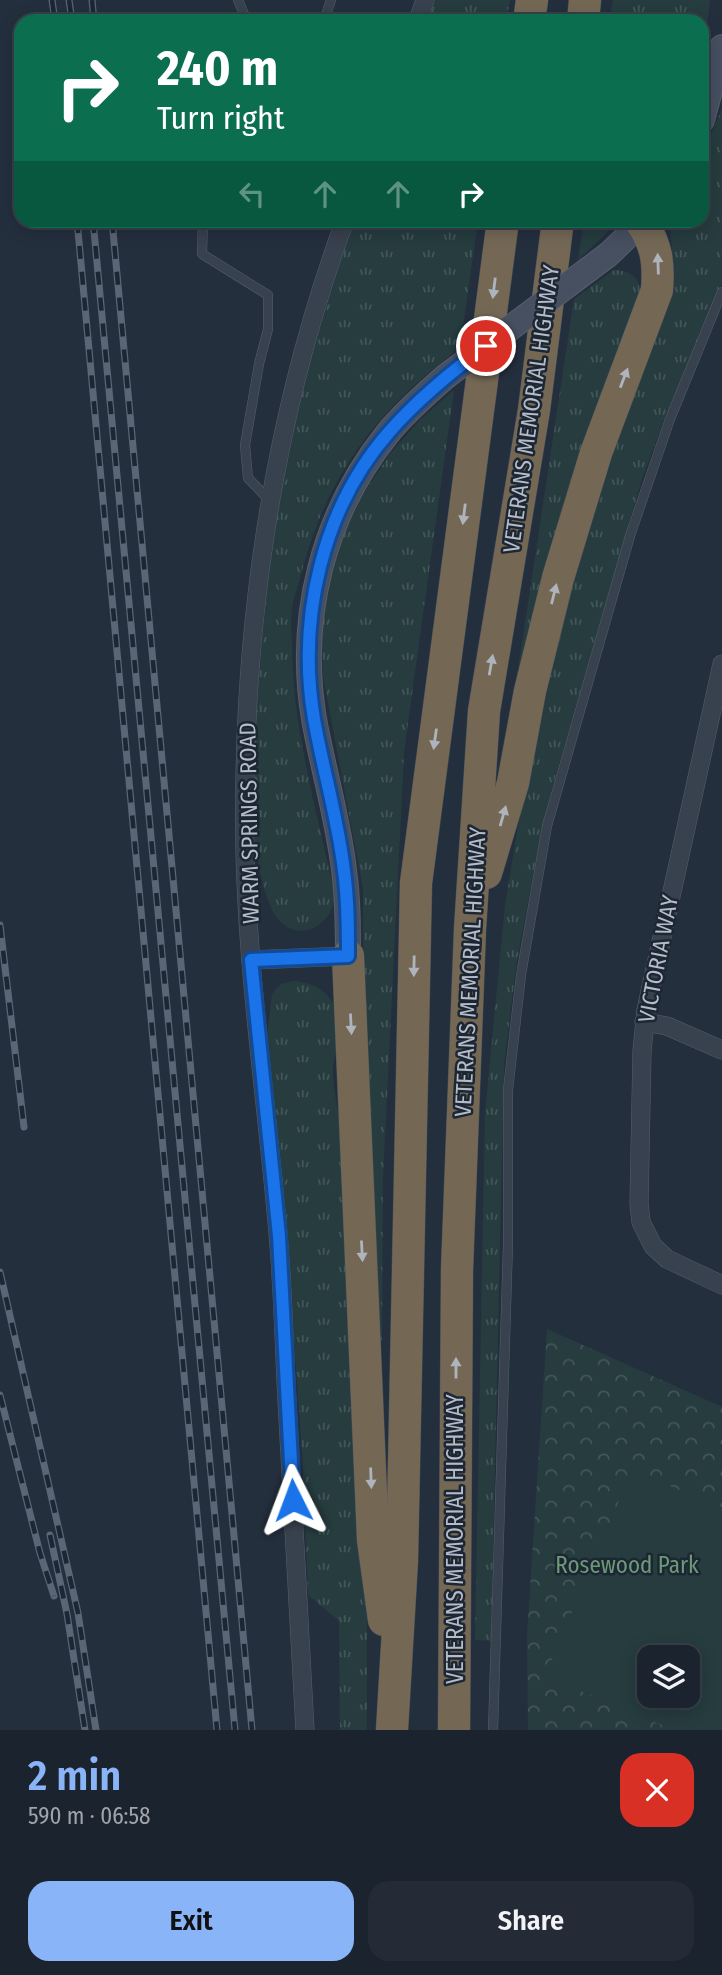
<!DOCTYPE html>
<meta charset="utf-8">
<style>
body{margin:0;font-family:"Fira Sans Condensed",sans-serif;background:#242b36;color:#f1f3f6;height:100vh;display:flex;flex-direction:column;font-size:26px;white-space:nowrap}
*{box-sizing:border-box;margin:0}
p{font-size:23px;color:#a0a4aa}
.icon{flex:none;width:38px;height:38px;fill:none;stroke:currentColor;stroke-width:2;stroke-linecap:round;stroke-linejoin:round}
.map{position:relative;height:1730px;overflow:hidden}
.drawer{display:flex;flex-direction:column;background:#1b232e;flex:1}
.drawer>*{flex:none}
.top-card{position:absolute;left:14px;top:14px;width:695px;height:214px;border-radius:21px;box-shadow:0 4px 18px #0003,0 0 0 2px #39404a;background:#0b6e4f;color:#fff;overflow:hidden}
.tools{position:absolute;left:637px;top:1645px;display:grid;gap:14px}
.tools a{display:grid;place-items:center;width:63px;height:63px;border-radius:14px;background:#1b232e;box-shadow:0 4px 18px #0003,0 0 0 2px #39404a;font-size:35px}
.pin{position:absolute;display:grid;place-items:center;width:60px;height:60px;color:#fff;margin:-30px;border:4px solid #fff;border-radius:50%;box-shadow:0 2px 7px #0007}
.me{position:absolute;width:77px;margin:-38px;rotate:357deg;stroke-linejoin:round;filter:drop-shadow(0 0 5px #0008)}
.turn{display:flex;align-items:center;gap:24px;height:147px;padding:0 28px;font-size:32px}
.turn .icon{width:91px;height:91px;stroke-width:2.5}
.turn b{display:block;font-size:49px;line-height:60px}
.lanes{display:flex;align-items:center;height:66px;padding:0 28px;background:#0003;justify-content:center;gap:35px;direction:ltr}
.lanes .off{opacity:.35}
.round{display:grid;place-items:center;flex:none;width:74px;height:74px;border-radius:21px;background:#242b36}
.overview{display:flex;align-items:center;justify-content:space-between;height:119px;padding:0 28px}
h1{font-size:42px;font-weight:600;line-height:52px;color:#8ab4f8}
.primary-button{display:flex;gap:14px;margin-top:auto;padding:14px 28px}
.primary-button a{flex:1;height:80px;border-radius:21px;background:#8ab4f8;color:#111;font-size:28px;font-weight:600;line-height:80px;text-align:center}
.primary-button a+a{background:#242b36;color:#f1f3f6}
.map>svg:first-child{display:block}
</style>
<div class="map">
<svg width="722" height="1730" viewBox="0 0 722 1730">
<defs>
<pattern id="grass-tufts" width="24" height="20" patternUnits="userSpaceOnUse" patternTransform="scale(1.75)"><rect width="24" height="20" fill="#263c3f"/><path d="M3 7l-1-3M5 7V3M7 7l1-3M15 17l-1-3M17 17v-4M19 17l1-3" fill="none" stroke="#435659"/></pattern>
<pattern id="park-crowns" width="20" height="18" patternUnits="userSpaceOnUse" patternTransform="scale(1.75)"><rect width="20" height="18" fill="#263c3f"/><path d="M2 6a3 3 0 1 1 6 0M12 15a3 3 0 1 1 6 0" fill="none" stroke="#435659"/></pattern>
</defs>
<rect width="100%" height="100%" fill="#242f3e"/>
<g fill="url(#grass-tufts)">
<polygon points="435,0 510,0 506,21 427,21"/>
<polygon points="613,0 710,0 702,65 702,21 609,21"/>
<polygon points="722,108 722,284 666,415 642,479 552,788 533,874 516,966 504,1066 491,1641 475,1640 485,1114 505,905 520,815 560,624 672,253 670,221 702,220 702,156"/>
<polygon points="584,220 619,221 578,260 584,221"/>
<path d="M 354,221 L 478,221 L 460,348 C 380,408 330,469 303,567 C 300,581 294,595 292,608 C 290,620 292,633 292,645 C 292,727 318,816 335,896 C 333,921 306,942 283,924 C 273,916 269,903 265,892 C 247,832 253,764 257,702 C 264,608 274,511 294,418 C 308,351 332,286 354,221 Z"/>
<path d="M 614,270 C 629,270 641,278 640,294 L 514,696 L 574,299 Z"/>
<polygon points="454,390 404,752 383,1177 382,1342 372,1341 364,1114 363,888 323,676 322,626 328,588 339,545 362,496 389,455 419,421"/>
<path d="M 293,981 C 327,983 344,1008 339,1041 C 337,1051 332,1062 333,1073 C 333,1092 339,1113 342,1132 L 367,1608 L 367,1730 L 340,1730 L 339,1621 L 308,1595 L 303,1464 L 285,1222 L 267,1037 L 272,994 L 281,984 Z"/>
</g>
<path fill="url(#park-crowns)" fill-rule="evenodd" d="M 547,1329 L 722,1407 L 722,1730 L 528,1730 L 527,1635 ZM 649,1657 L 688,1657 L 688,1696 L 649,1696 Z"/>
<path fill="#263c3f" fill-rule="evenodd" d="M 632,1470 L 722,1508 L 722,1730 L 693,1730 L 691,1727 L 690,1730 L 674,1730 L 545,1676 ZM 649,1657 L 688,1657 L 688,1696 L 649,1696 Z"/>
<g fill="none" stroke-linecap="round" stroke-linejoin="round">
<g stroke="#565f6c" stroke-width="10">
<g id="service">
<polyline points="238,0 247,21"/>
<polyline points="324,21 331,0"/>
<polyline points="203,220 202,254 268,295 268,329 259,364 245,445 248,478 270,501"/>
<polyline points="493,1730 508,1244 508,1090 521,975 547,826 630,536 670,419 722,292"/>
</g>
</g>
<g stroke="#565f6c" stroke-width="19">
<g id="minor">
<polyline points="418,21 425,0"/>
<polyline points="722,664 646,1010 642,1051 639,1204 641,1222 653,1246 667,1259 722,1285"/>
<polyline points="251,960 348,956"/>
<polyline points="644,1022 667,1026 722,1050"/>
<path d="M 305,1730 C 299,1620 293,1511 287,1401 C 284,1345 283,1289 278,1233 C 267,1106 248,979 245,852 C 241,637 271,422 345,220"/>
</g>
</g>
<g stroke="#565f6c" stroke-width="26">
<g id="secondary">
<polyline points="702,120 722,47"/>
<polyline points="609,254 644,220"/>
<path d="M 348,956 C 348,927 348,899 344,870 C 338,819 323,769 314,719 C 297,617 323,514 388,433 C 404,413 425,395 445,377"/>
</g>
</g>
<g stroke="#434c59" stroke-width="33">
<g id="motorway">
<polyline points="529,21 532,0"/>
<polyline points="583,21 585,0"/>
<path d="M 486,873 L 513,783 L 530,691 L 558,578 L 596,453 L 657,290 C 659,263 657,246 642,223"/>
<polyline points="348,956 373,1540 384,1620"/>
<polyline points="392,1730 402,1561 416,883 503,220"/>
<polyline points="454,1730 457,1270 470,929 484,711 534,410 558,220"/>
</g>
</g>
<use href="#service" stroke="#38414e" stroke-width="9"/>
<use href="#minor" stroke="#38414e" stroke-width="18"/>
<use href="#secondary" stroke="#465061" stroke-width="24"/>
<use href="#motorway" stroke="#746855" stroke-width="32"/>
<g stroke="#5a6575" stroke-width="7">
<g id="rail">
<polyline points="52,0 55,21"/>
<polyline points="69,0 72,21"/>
<polyline points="92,0 94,21"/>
<polyline points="77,220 217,1730"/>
<polyline points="93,220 235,1730"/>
<polyline points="112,220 252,1730"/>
<polyline points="0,925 24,1127"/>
<polyline points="0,1272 78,1613 96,1730"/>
<polyline points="0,1395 40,1553 54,1596"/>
<polyline points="50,1535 67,1614 85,1730"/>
</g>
</g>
<use href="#rail" stroke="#1d2633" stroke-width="4.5" stroke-dasharray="13" stroke-linecap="butt"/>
<g stroke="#565f6c" stroke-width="26" stroke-linecap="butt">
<polyline id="secondary-bridge" points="445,377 609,254"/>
</g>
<use href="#secondary-bridge" stroke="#465061" stroke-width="24"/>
</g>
<defs><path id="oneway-solid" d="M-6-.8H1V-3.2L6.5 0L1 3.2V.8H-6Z" transform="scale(1.75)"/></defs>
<g fill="#aeb4bd">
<use href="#oneway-solid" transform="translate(658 264) rotate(-92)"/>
<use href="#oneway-solid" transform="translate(494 288) rotate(97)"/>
<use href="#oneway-solid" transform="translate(624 378) rotate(-69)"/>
<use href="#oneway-solid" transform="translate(464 514) rotate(97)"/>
<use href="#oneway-solid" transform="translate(554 594) rotate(-76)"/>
<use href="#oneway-solid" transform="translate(491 665) rotate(-80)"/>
<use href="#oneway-solid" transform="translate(435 739) rotate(98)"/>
<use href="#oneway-solid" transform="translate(503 816) rotate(-74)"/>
<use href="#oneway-solid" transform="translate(414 966) rotate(91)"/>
<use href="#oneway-solid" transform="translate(351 1024) rotate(87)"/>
<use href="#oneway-solid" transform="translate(362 1251) rotate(87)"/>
<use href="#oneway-solid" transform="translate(456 1368) rotate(-90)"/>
<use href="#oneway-solid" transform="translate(371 1478) rotate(88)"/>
</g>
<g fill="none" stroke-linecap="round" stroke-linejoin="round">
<g stroke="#114b97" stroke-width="18">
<path id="route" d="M 293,1500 L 279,1236 L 251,960 L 348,956 C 348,927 348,899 344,871 C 338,819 323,770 314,719 C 297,619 322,508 390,431 C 419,398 451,372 486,346"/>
</g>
<use href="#route" stroke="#1a73e8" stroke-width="12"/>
</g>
<g text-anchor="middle" stroke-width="5" stroke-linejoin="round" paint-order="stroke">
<g font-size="23" fill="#b4bcc9" stroke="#1d2633">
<text transform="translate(531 409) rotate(-82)" y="8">VETERANS MEMORIAL HIGHWAY</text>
<text transform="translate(249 823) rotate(-91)" y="8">WARM SPRINGS ROAD</text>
<text transform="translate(658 959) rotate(-79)" y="8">VICTORIA WAY</text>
<text transform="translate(470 972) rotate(-87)" y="8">VETERANS MEMORIAL HIGHWAY</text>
<text transform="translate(455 1539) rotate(-90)" y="8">VETERANS MEMORIAL HIGHWAY</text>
</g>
<g font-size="23" fill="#6b9a76" stroke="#1d2633">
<text x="627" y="1573">Rosewood Park</text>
</g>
</g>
</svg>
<div class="tools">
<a><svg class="icon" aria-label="layers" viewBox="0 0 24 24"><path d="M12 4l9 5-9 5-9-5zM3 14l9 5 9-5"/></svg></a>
</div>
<div class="pin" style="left:486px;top:346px;background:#d93025"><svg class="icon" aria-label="arrive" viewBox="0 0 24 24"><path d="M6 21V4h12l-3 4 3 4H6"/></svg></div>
<svg class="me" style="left:293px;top:1500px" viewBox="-20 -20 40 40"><path d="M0-17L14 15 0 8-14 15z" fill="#1a73e8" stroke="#fff" stroke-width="4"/></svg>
<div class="top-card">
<div class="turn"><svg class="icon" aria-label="right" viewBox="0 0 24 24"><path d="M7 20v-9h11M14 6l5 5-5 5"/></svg><div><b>240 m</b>Turn right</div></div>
<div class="lanes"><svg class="icon off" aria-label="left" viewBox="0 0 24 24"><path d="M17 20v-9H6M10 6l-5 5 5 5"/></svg><svg class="icon off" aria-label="ahead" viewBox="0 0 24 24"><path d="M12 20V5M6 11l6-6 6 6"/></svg><svg class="icon off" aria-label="ahead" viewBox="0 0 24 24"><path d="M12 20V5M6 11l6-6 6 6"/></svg><svg class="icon" aria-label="right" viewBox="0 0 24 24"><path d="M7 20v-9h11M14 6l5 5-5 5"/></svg></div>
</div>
</div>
<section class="drawer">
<div class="overview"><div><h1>2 min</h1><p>590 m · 06:58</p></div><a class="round" style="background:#d93025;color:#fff"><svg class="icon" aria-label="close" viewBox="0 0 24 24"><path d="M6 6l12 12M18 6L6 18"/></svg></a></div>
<div class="primary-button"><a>Exit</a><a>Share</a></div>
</section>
